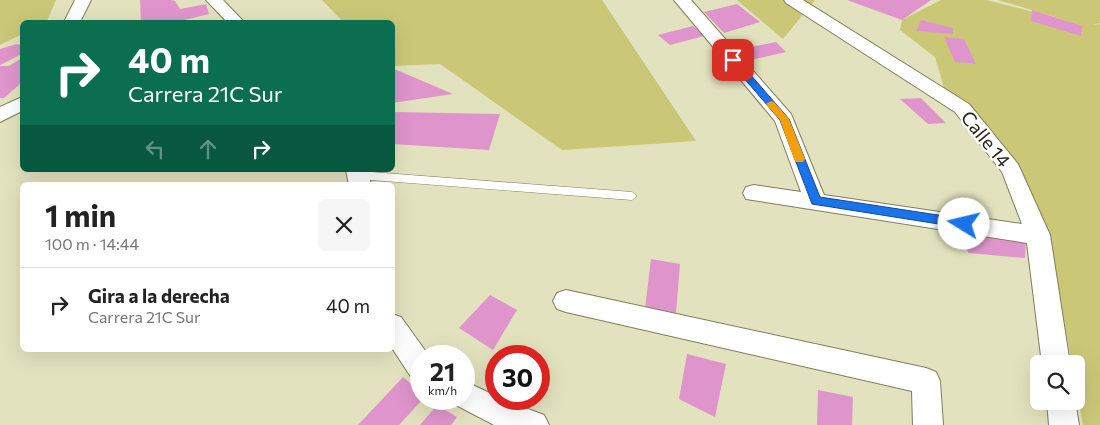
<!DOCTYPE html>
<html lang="es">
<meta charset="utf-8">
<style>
body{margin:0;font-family:Commissioner,sans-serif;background:#f6f6f6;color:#222;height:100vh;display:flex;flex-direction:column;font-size:19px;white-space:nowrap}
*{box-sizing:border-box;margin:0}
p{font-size:16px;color:#767676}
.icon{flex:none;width:28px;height:28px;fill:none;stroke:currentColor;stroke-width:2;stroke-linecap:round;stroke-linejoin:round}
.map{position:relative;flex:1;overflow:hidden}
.sheet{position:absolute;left:20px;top:182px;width:375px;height:170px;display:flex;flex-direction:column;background:#fff;border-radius:8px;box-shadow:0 5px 20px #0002}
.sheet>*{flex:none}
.banner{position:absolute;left:20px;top:20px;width:375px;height:152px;border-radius:8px;box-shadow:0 5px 20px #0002;background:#0b6e4f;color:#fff;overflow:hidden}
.fabs{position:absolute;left:1030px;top:355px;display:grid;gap:10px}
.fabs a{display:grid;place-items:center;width:55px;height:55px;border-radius:8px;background:#fff;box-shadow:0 5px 20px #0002;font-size:25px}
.speed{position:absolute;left:410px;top:345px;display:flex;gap:10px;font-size:25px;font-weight:700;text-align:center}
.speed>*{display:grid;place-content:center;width:65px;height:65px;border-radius:50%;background:#fff;box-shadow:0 5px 20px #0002;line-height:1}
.speed small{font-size:12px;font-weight:400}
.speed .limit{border:8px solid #d22;background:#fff;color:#111}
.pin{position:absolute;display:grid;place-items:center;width:42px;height:42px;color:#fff;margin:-21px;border-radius:10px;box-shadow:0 2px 8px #0006}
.me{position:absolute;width:55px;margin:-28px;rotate:279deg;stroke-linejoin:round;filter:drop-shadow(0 0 4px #0008)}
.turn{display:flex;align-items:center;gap:18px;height:105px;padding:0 25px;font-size:22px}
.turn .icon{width:65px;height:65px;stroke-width:2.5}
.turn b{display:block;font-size:35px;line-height:42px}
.lanes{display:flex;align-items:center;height:48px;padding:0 25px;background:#0003;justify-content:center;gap:25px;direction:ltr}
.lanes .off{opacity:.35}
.round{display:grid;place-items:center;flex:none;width:52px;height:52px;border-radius:8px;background:#f6f6f6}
.head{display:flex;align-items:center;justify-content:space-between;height:85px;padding:0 25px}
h1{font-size:30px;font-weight:700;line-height:38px}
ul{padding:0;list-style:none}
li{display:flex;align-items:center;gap:15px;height:75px;padding:0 25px;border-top:1px solid #e0e0e0}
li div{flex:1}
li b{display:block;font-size:19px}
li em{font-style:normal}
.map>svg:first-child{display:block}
</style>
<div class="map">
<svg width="1100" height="425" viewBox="0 0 1100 425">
<rect width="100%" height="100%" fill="#e2e2be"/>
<g fill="#cac877">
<polygon points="0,0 56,0 47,21 22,22 22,34 0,45"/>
<polygon points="322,0 602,0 696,141 562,150 440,64 393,66 392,22 343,22"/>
<polygon points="737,0 815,0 783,39"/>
<polygon points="941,0 986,0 1065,20 998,0 1100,0 1100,23 1093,25 1100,24 1100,425 1083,425 1076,388 1076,364 1072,364 1055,275 1012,171 949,105 935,57 900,30 902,20"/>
</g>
<g fill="#df95cc">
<polygon points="140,0 171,0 175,1 180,9 206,4 209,14 176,22 141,22"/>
<polygon points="847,0 931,0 902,20"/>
<polygon points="737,4 760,22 724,33 704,12"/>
<polygon points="1032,10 1082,26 1081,36 1031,21"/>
<polygon points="921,20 953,28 953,34 916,31"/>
<polygon points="693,26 704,36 670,45 658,35"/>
<polygon points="944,37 964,39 976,64 955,62"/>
<polygon points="776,42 786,52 751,60 739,49"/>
<polygon points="17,44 22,45 22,54 0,65 0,49"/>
<polygon points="22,58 22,78 19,85 4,98 0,98 0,66 9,66"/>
<polygon points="392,68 453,94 392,103"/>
<polygon points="921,98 946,123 928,124 900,99"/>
<polygon points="392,112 500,114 489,150 392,144"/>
<polygon points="965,228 1026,238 1025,258 968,253"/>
<polygon points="651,259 680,264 676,313 645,308"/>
<polygon points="490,295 517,310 493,350 459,328"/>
<polygon points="687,354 726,364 715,417 679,399"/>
<polygon points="403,377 421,392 421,399 423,399 399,425 358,425"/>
<polygon points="818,390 853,397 852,425 817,425"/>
<polygon points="437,405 457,417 451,425 420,425"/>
</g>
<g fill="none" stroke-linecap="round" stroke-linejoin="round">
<g stroke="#7f7e5d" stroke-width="1">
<polygon id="lane" points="358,171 632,192 637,196 632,200 358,179 353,175"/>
</g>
<g stroke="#7f7e5d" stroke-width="2">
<g id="street">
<polygon points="75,0 91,0 80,22 64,22"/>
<polygon points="206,0 223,0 244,22 227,22"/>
<polygon points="674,0 691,0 791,114 824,195 1022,224 1002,172 955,112 786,3 784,0 803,0 969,104 1018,164 1050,235 1070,364 1042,364 1027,243 746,199 743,193 746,187 754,185 801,192 775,121"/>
<polygon points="22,97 22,111 0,122 0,107"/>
<polygon points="346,170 368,170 371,185 349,185"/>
<polygon points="566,290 926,368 936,372 940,381 943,425 913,425 912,391 566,312 557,309 553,301 557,293"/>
<polygon points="392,314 401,317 429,356 421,356 421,381 411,377 392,348"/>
<polygon points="464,381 496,396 496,399 501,399 544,415 549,425 494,425 454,404 452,399 464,399"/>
<polygon points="1047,401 1075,401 1079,425 1049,425"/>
</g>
</g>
<use href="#lane" fill="#fff" fill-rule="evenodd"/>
<use href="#street" fill="#fff" fill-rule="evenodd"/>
</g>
<polygon fill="#1a73e8" stroke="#114b97" points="733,57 736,58 789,119 820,197 964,219 968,220 970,224 968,227 964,228 812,204 780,120 730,62 730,58"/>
<polygon fill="#f59e0b" points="771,101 774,102 789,119 805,159 803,162 796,162 794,159 780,120 766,104"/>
<g text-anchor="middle" stroke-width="4.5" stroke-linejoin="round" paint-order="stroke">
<g font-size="19" fill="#262618" stroke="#fff">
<text transform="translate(986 139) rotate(51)" y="7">Calle 14</text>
</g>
</g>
</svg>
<div class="fabs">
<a><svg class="icon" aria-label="search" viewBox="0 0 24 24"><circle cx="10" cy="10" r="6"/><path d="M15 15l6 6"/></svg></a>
</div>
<div class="speed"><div>21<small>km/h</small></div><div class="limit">30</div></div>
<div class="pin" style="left:733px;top:60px;background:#d93025"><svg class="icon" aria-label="arrive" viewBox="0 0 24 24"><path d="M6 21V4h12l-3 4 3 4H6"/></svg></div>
<svg class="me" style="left:964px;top:224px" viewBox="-20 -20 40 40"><circle r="19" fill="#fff"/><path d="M0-13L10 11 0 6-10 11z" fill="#1a73e8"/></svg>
<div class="banner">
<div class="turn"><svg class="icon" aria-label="right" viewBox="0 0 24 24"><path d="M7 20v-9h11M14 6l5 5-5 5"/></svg><div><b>40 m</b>Carrera 21C Sur</div></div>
<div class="lanes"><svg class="icon off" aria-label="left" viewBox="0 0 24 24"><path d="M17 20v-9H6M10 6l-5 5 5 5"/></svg><svg class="icon off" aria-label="ahead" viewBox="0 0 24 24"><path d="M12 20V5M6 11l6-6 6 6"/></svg><svg class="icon" aria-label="right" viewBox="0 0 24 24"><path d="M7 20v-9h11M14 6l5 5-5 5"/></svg></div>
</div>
<section class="sheet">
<div class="head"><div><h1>1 min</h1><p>100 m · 14:44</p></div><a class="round"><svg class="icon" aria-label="close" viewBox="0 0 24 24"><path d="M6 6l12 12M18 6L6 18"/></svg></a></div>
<ul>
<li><svg class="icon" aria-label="right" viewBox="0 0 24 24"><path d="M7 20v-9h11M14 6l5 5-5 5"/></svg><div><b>Gira a la derecha</b><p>Carrera 21C Sur</p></div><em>40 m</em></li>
</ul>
</section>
</div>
